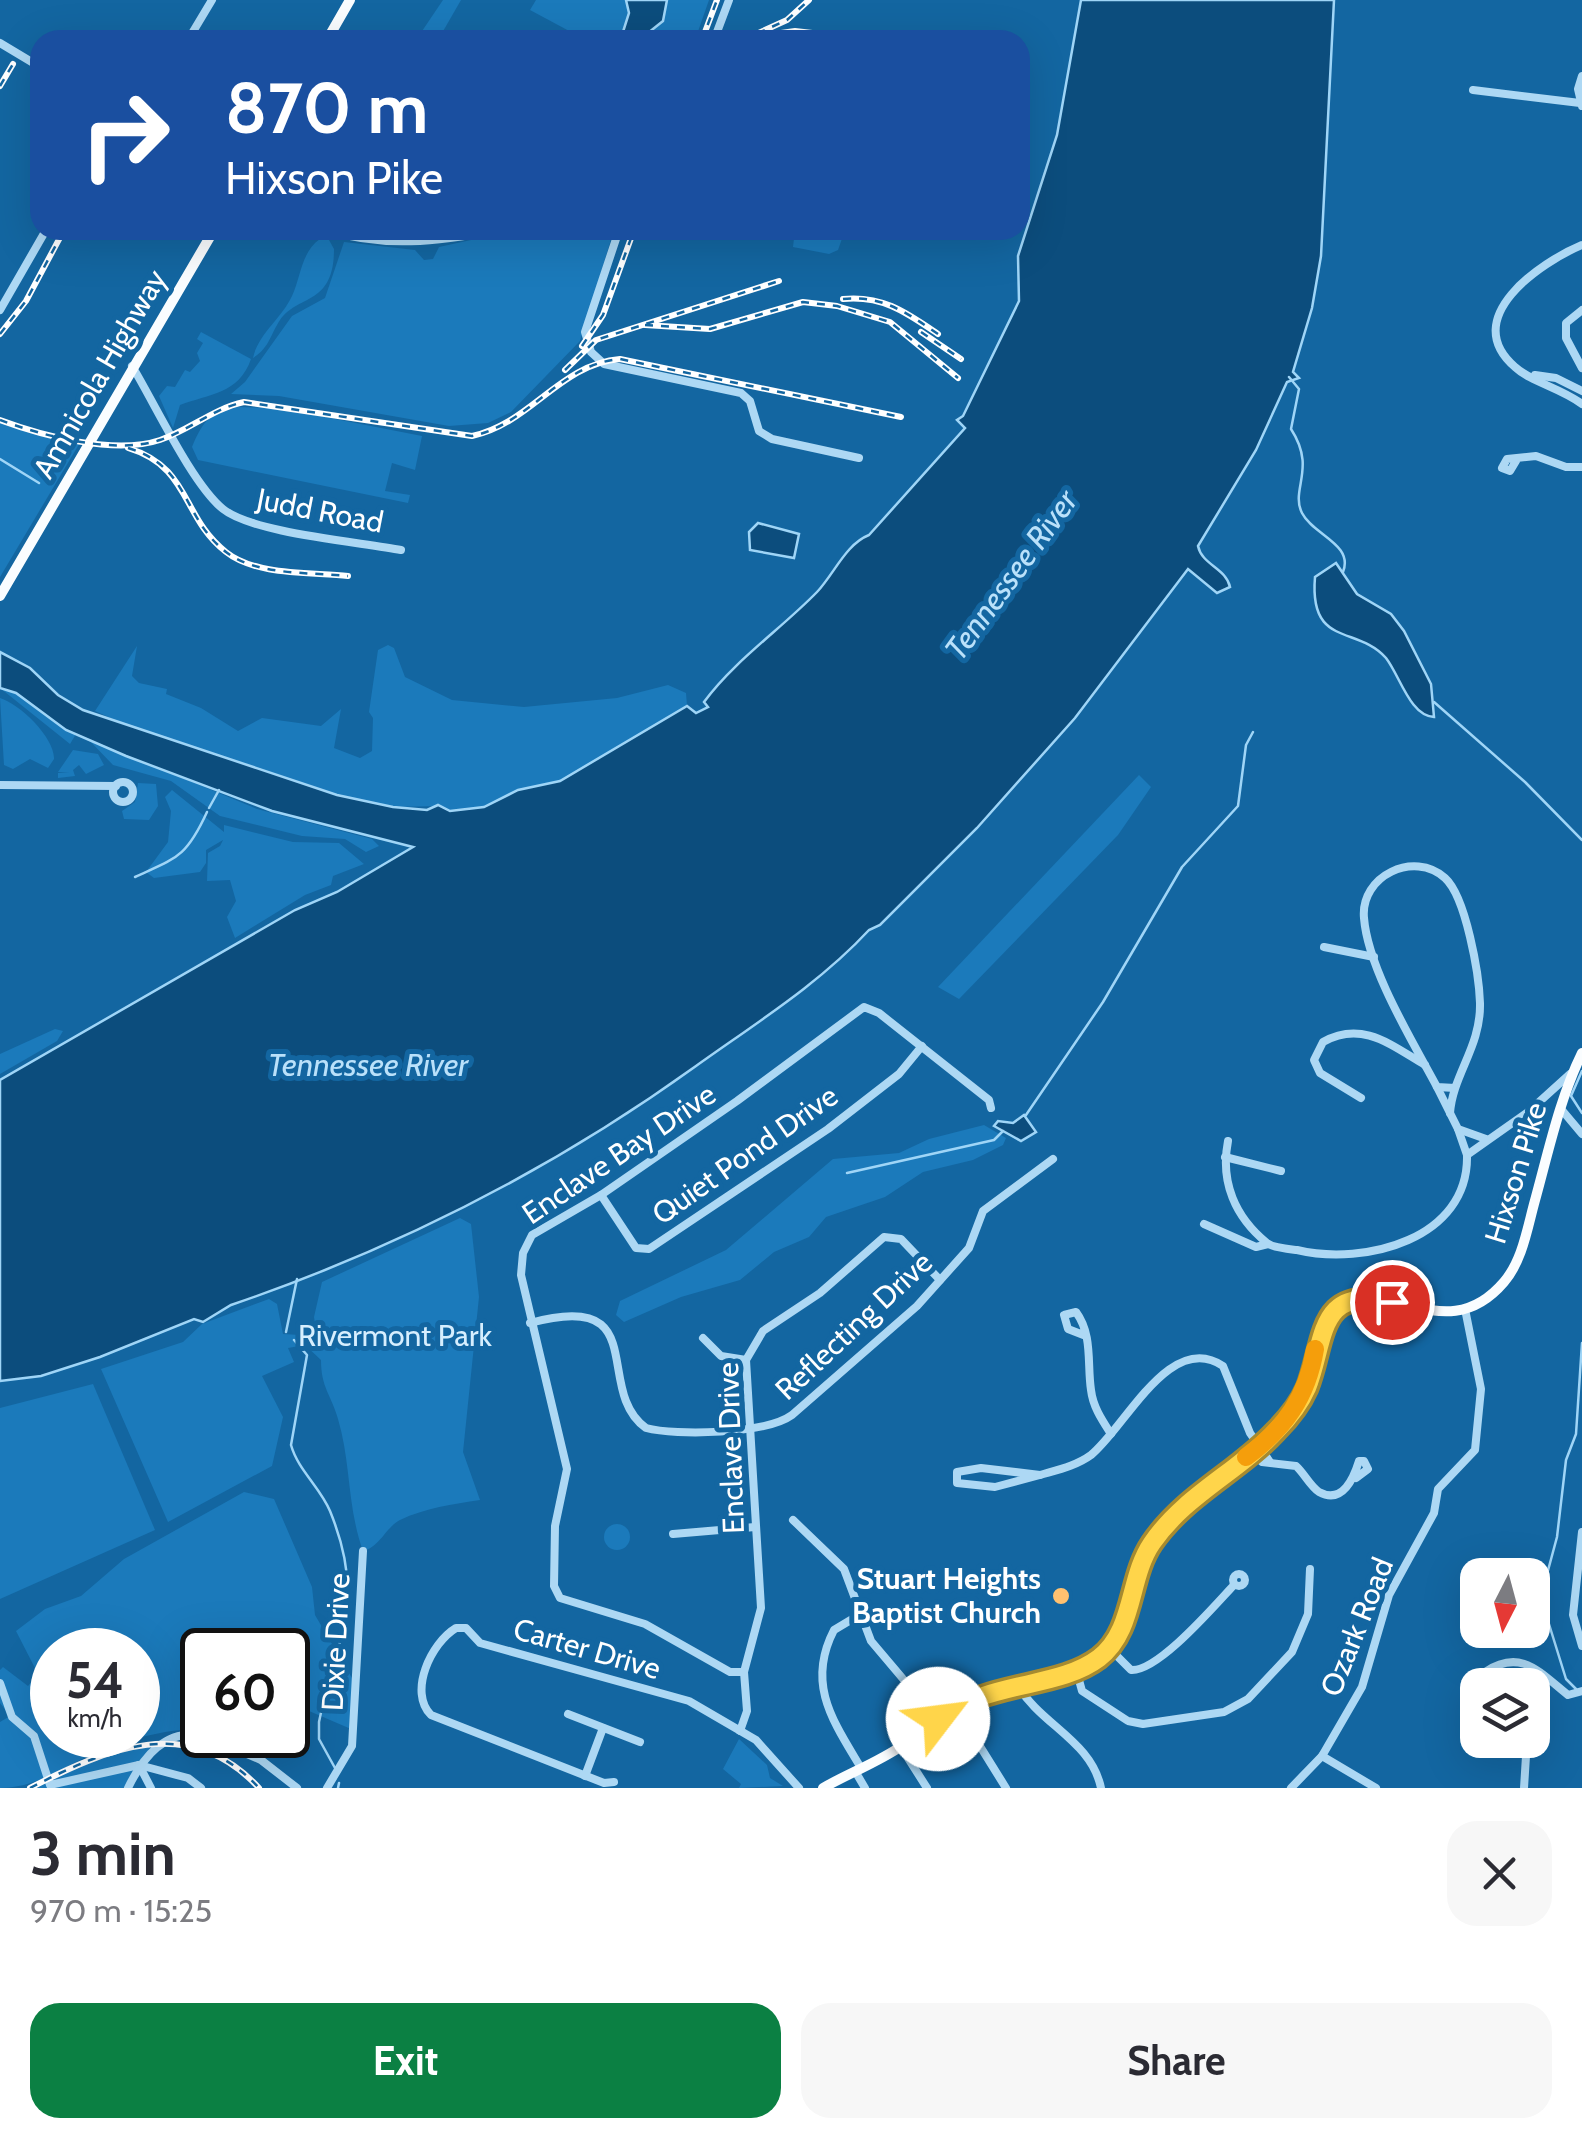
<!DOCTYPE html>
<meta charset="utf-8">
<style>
body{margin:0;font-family:Cabin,sans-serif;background:#f7f7f7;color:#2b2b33;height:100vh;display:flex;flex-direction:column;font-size:38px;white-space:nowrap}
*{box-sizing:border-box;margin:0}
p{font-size:32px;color:#7c7c81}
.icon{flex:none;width:55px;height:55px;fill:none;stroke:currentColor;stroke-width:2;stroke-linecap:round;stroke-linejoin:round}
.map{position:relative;height:1788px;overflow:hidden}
.sheet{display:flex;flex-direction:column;background:#fff;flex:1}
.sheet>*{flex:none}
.top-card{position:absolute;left:30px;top:30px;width:1000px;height:210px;border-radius:30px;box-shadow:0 10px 40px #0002;background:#1a4fa0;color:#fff;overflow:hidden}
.needle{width:65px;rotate:186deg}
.buttons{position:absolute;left:1460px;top:1558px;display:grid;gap:20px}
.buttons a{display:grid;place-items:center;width:90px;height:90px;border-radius:20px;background:#fff;box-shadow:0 10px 40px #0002;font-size:50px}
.speed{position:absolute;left:30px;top:1628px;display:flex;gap:20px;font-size:50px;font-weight:700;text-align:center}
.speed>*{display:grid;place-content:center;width:130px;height:130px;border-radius:50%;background:#fff;box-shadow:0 10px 40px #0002;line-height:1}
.speed small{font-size:25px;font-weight:400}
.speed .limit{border:5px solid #111;border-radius:15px;background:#fff;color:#111}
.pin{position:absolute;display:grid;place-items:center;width:85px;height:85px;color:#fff;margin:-42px;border:5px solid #fff;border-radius:50%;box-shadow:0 2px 10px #0007}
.me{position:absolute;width:110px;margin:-55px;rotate:60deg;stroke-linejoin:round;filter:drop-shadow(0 0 8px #0008)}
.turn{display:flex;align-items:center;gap:35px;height:210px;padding:0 30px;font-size:45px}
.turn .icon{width:130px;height:130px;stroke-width:2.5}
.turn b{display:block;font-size:70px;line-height:85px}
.round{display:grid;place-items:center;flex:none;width:105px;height:105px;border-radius:30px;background:#f7f7f7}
.overview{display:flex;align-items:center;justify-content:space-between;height:170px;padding:0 30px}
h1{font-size:60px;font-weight:700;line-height:75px}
.button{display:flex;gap:20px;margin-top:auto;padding:20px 30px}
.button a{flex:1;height:115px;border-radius:30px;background:#0b8043;color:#fff;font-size:40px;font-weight:700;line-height:115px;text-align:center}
.button a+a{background:#f7f7f7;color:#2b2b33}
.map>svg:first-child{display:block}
</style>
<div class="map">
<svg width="1582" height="1788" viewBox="0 0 1582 1788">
<rect width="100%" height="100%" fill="#1366a1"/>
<g fill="#1b7abb" fill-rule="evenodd">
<polygon points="443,0 461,0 438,40 416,40"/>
<polygon points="536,0 709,0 695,40 586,40 530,10"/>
<polygon points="517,230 613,233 580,341 511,412 488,423 449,426 279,396 231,394 245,382 292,316 325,298 344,242 415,250 424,260 433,259 439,247"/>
<polygon points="795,230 845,230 838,250 829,254 793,247"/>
<path d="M 320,239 L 329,240 L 334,249 C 334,306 298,294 280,320 C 270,335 270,347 253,358 C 258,334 282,318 292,296 C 301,277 301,252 320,239 Z"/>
<path d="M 201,332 L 251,359 C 239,394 209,394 180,405 L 173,428 L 159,396 L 167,386 L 175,387 L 185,370 L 190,372 L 200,361 L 197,353 L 203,343 L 197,339 Z"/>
<path d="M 238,407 L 279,408 L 422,436 L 415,470 L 392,463 L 385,491 L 410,495 L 408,503 L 198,460 L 192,447 C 203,421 209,413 238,407 Z"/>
<polygon points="0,423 81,441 0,577"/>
<polygon points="388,645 394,648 405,677 452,700 524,707 617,698 668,685 686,693 687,706 560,781 518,790 484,807 450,811 440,806 393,807 337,795 144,733 95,711 137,646 132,676 139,683 167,689 166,694 201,708 238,731 262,718 321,726 341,709 334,748 360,758 372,751 373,718 369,712 378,650"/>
<polygon points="0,688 16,693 76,734 70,744"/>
<path d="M 0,698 C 20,704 55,738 54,759 L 48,768 L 30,759 L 13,769 L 4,765 Z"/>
<polygon points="87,738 257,809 372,839 379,846 366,852 345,839 302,836 220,816 171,781 113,765"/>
<polygon points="73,750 98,754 104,765 86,774 79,765 73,770 75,776 58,778 58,773 69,772 58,772"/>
<polygon points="1139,775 1151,787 1118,835 959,999 938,987"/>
<polygon points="138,783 156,784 158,806 149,820 124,819 122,811 135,802"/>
<polygon points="172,790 224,832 224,825 293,842 339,843 364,864 333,876 331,885 305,895 235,938 227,917 236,901 230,880 207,881 208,853 220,846 223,840 206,850 206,863 200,872 154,878 146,872 168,842 171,811 165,797"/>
<polygon points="55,1029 63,1031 57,1041 0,1074 0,1054"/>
<polygon points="984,1125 1006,1138 1003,1145 973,1160 923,1172 885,1197 826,1217 809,1237 774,1252 740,1280 681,1297 624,1322 616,1315 620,1301 726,1250 833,1159 899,1153 929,1139"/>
<path d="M 460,1218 L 471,1224 L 479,1297 L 463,1452 L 480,1500 C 453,1504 425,1508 400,1520 C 385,1528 380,1547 363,1551 C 347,1507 351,1462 338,1419 C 331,1394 321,1388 321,1360 L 305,1345 L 288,1348 L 294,1362 L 262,1376 L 283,1417 L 272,1466 L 168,1522 L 101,1369 L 183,1342 L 202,1324 L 269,1299 L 277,1304 L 283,1334 L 317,1336 L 314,1317 L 322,1282 Z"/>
<polygon points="93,1384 155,1530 0,1599 0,1408"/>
<path d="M 244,1492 L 274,1499 L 312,1587 L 315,1615 L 356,1685 L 351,1729 L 288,1702 L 288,1650 L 202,1650 L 202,1730 C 173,1727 130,1739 102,1750 C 68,1763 39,1788 0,1788 L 0,1722 L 10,1716 L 0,1703 L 0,1670 L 3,1667 L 28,1686 L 38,1674 L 16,1631 L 45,1609 L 81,1596 L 124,1559 ZM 52,1650 L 138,1650 L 138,1735 L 52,1735 Z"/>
<circle cx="617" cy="1537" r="13"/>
<polygon points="221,1735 261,1735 276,1745 271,1754 254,1752"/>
<polygon points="739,1739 767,1765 770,1778 783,1786 739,1788 741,1784 723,1769"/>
<polygon points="152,1745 125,1788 37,1788 107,1754"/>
</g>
<g fill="#0c4d7d" stroke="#9fd5f7" stroke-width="2.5">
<polygon points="626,0 667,0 663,21 643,37 622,35 629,13"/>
<path d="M 1081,0 L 1334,0 L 1321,256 L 1312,308 L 1293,372 L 1299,378 L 1287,382 L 1256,450 L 1198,546 C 1202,565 1226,568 1230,587 L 1217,593 L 1188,569 L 1075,718 L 977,828 L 880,925 L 869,930 C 819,984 756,1023 696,1066 C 553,1169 398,1248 231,1305 L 203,1322 L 194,1319 L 100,1357 L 41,1376 L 0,1381 L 0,1080 L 295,910 L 337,892 L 413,847 L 272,811 L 126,756 L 66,730 L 16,693 L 0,688 L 0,652 L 30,668 L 58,695 L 83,710 L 337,795 L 393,807 L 427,810 L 438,805 L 450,811 L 484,807 L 518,790 L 560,781 L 687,706 L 696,713 L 708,707 L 704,702 C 734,661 781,629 817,592 C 834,574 846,544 869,535 L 965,428 L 957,420 L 963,416 L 1019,301 L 1018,256 L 1057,135 Z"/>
<polygon points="758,523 799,534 794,558 750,550 749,532"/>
<path d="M 1336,563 L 1357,594 L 1391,614 L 1404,631 L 1431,684 L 1434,717 C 1410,716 1400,676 1386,658 C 1357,625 1309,648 1315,577 Z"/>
<polygon points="1024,1115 1036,1132 1021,1141 994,1126 998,1121 1013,1123"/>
</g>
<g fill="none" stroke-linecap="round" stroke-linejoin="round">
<g stroke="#9fd5f7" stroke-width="2.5">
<path d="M 1289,377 L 1299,389 L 1291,429 C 1317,469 1290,489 1302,513 C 1313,535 1354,544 1343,572"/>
<polyline points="0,459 39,483"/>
<polyline points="1434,702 1525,782 1582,840"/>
<polyline points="209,808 219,790"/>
<path d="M 135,877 C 176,858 186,858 207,812"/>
<polyline points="1582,1071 1571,1096 1582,1113"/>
<polyline points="1026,1115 1103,1002 1182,867 1238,806 1246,745 1253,732"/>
<polyline points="847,1173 994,1140 1003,1131"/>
<polyline points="286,1332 297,1279"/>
<path d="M 294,1340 L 307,1355 L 291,1445 C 298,1470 320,1487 330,1511 C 367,1602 337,1634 319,1722 L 319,1739 L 335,1768"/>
<polyline points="1577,1690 1566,1679 1544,1608 1543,1589 1557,1537 1566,1460 1576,1434 1582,1343"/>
<polyline points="338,1788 339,1783"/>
</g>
<g stroke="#add8f4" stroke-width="8">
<polyline points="188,40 212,0"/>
<polyline points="714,40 729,0"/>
<polyline points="0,43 40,67"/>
<polyline points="1473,90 1580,103"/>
<polyline points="1582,106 1578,89 1582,76"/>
<path d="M 326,230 C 383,248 438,242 497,230"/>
<polyline points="619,230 585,332 591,352 604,364 741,393 750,401 759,431 772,439 859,458"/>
<path d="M 1582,245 C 1541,262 1458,318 1515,367 C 1531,382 1561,388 1582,404"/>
<polyline points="0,310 46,230"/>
<polyline points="1582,310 1566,323 1566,338 1582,368"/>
<path d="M 132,366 C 154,402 192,484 223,509 C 252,533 360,542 401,550"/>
<polyline points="1535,375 1556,378 1582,391"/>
<polyline points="1516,461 1510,471 1502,468 1507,459 1536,456 1566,467 1582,467"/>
<circle cx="123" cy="792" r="10"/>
<polyline points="0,785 116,786"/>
<polyline points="1324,947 1374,957"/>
<polyline points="1437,1087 1458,1129 1486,1139"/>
<path d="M 1361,1098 L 1320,1073 L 1314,1060 L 1323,1042 C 1362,1020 1391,1045 1425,1065"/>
<polyline points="1561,1109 1582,1134"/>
<path d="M 1450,1113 C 1453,1074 1481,1047 1480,1003 C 1479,974 1466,897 1445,878 C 1414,850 1360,876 1364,918 C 1368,969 1413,1042 1437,1087 L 1455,1088"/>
<polyline points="1458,1129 1467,1155"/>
<path d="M 1228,1141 C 1220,1182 1235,1217 1267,1243 C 1273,1248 1288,1249 1297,1250 C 1365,1266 1469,1239 1467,1155 L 1528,1112 L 1570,1074"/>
<polyline points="1225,1157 1281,1171"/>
<polyline points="601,1195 636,1248 649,1249 828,1129 899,1074 922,1046"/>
<polyline points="1204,1224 1256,1247 1268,1244"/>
<path d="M 530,1323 C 654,1289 592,1389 646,1428 C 676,1436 766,1434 792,1415 L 917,1306 L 969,1248 L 983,1211 L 1053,1159"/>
<path d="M 1086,1336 L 1068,1329 L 1064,1315 L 1076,1312 C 1093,1335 1087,1364 1091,1390 C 1093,1407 1102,1420 1111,1434"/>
<polyline points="703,1338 721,1356 746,1360"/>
<path d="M 1252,1453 L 1262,1462 L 1296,1466 C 1304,1473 1310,1486 1319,1492 C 1343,1505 1354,1477 1359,1461 L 1364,1461 L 1368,1469 L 1356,1478"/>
<polygon points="981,1468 1040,1475 995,1487 957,1483 957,1472"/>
<path d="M 1040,1475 C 1057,1470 1076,1466 1091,1455 C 1125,1428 1170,1330 1223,1366 L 1250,1433 L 1270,1462"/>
<polyline points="793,1520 844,1569 871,1641 937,1719"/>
<polyline points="1582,1532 1573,1615 1582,1646"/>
<polyline points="673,1534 755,1527"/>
<circle cx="1239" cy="1580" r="6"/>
<path d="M 859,1615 L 834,1630 C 806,1684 833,1721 861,1768"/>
<path d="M 1109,1648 L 1131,1670 C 1158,1672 1215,1605 1234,1585"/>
<polyline points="1076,1669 1082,1691 1128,1721 1143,1724 1224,1712 1248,1699 1292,1652 1308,1614 1310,1569"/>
<polyline points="744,1672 730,1672 645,1624 560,1598 554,1586 555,1526 567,1469 521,1275 523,1253 532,1235 601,1195 737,1101 864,1007 879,1013 989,1100 991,1108"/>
<polyline points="0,1683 12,1717 34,1736 50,1785 139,1765"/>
<path d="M 1017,1684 C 1040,1725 1091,1740 1101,1788"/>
<path d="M 1482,1685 L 1485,1672 C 1521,1648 1539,1672 1568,1695 L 1582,1691"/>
<polyline points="955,1706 1006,1788"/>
<polyline points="1532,1710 1532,1714"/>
<polyline points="568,1714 640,1742"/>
<polyline points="740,1731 747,1711 744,1672 761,1608 746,1360 763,1331 820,1293 884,1237 901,1239 940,1280"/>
<polyline points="203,1735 261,1760 297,1788"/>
<polyline points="901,1747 927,1788"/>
<polyline points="1322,1756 1376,1788"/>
<polyline points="139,1765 188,1778 201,1788"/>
<polyline points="139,1765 151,1788"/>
<polyline points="855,1771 865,1788"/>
<polyline points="585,1776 603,1728"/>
<path d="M 614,1782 L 604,1783 L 431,1715 C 408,1692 431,1643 456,1628 L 466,1628 L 480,1643 L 689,1701 L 756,1740 L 799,1788"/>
<path d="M 128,1788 C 143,1757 165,1729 202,1735"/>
<polyline points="327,1788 352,1746 363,1551"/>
<polyline points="1291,1788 1322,1756 1362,1687 1389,1595 1434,1513 1438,1489 1475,1450 1481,1389 1465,1309"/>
<polyline points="1524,1788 1527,1740"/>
</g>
<g stroke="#fafdff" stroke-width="10">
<polyline points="327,40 350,0"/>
<polyline points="0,596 214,230"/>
<path d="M 823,1788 C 849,1773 879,1762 903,1745 C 931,1726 953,1702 986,1692 C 1024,1681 1077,1680 1106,1651 C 1133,1624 1130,1580 1149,1547 C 1186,1488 1258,1464 1296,1407 C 1315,1378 1307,1331 1336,1311 C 1389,1273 1446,1350 1504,1282 C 1522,1261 1527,1230 1534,1204 C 1548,1154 1559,1100 1582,1053"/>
</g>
<g stroke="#fff" stroke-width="6">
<g id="rail">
<polyline points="767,35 795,31 873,40"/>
<polyline points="702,40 717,0"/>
<polyline points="743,40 787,20 809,0"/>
<polyline points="0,86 13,64"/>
<path d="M 843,299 C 883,295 907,313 938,334"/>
<polyline points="645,325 710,329 803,302 837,306 890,322 958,378"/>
<polyline points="921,332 961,359"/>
<polyline points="0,334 26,301 64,230"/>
<polyline points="582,346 603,315 634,230"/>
<polyline points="565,370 596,340 779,281"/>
<path d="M 0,420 C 43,436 115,455 160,440 C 190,430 212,409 244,402 L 472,436 C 530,424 560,364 620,359 L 901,417"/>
<path d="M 128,448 C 191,467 181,517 226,552 C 256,576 311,572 348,576"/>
<path d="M 30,1788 C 106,1749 189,1712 259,1788"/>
</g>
</g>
<use href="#rail" stroke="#1366a1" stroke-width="2.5" stroke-dasharray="8" stroke-linecap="butt"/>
</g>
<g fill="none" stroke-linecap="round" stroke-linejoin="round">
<g stroke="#a68a30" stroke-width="25">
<path id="route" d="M 938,1719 C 990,1680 1058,1689 1099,1658 C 1135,1630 1128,1578 1152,1543 C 1185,1495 1238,1472 1276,1431 C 1288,1419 1300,1404 1307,1388 C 1326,1340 1316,1285 1392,1302"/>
</g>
<use href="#route" stroke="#ffd54a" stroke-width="18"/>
<path stroke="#f59e0b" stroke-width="18" d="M 1246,1457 C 1285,1428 1307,1397 1315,1349"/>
</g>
<circle fill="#ffc170" stroke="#1366a1" stroke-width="4" cx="1061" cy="1596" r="10"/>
<g text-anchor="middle" stroke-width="10" stroke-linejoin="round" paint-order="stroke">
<g font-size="30" fill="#fff" stroke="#1366a1">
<text transform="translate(100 374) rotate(-60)" y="10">Amnicola Highway</text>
<text transform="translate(320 511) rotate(11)" y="10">Judd Road</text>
<text transform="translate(619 1154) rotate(-34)" y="10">Enclave Bay Drive</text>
<text transform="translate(745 1155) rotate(-35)" y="10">Quiet Pond Drive</text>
<text transform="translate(1516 1173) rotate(-73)" y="10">Hixson Pike</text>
<text transform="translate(854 1326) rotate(-43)" y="10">Reflecting Drive</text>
<text transform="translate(731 1448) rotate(-92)" y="10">Enclave Drive</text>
<text transform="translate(1357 1627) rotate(-68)" y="10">Ozark Road</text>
<text transform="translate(336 1642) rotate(-87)" y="10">Dixie Drive</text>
<text transform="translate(587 1649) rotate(16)" y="10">Carter Drive</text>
</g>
<g font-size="30" fill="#d6eefe" stroke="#1366a1">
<text x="395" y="1346">Rivermont Park</text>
</g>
<g font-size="30" font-weight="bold" fill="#fff" stroke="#1366a1" text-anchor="end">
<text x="1041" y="1589">Stuart Heights<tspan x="1041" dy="34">Baptist Church</tspan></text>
</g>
<g font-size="32" font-style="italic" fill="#bae1fa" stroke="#1366a1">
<text transform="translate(1011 575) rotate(-54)" y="11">Tennessee River</text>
<text x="368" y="1076">Tennessee River</text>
</g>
</g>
</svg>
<div class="buttons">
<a><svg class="needle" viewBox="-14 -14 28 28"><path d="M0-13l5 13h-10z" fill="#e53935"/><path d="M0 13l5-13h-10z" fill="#7c7c81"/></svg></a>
<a><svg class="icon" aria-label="layers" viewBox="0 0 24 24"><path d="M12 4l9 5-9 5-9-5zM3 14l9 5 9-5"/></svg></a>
</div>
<div class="speed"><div>54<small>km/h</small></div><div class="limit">60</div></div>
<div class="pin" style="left:1392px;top:1302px;background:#d93025"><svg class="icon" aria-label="arrive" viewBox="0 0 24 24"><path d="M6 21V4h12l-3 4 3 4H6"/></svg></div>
<svg class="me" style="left:938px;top:1719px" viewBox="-20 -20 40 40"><circle r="19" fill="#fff"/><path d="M0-13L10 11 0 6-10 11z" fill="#ffd54a"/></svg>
<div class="top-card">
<div class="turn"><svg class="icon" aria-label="right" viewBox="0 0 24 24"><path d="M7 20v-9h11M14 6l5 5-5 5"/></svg><div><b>870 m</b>Hixson Pike</div></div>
</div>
</div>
<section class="sheet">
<div class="overview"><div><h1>3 min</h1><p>970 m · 15:25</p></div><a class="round"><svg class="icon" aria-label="close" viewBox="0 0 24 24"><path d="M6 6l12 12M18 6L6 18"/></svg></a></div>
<div class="button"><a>Exit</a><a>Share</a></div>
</section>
